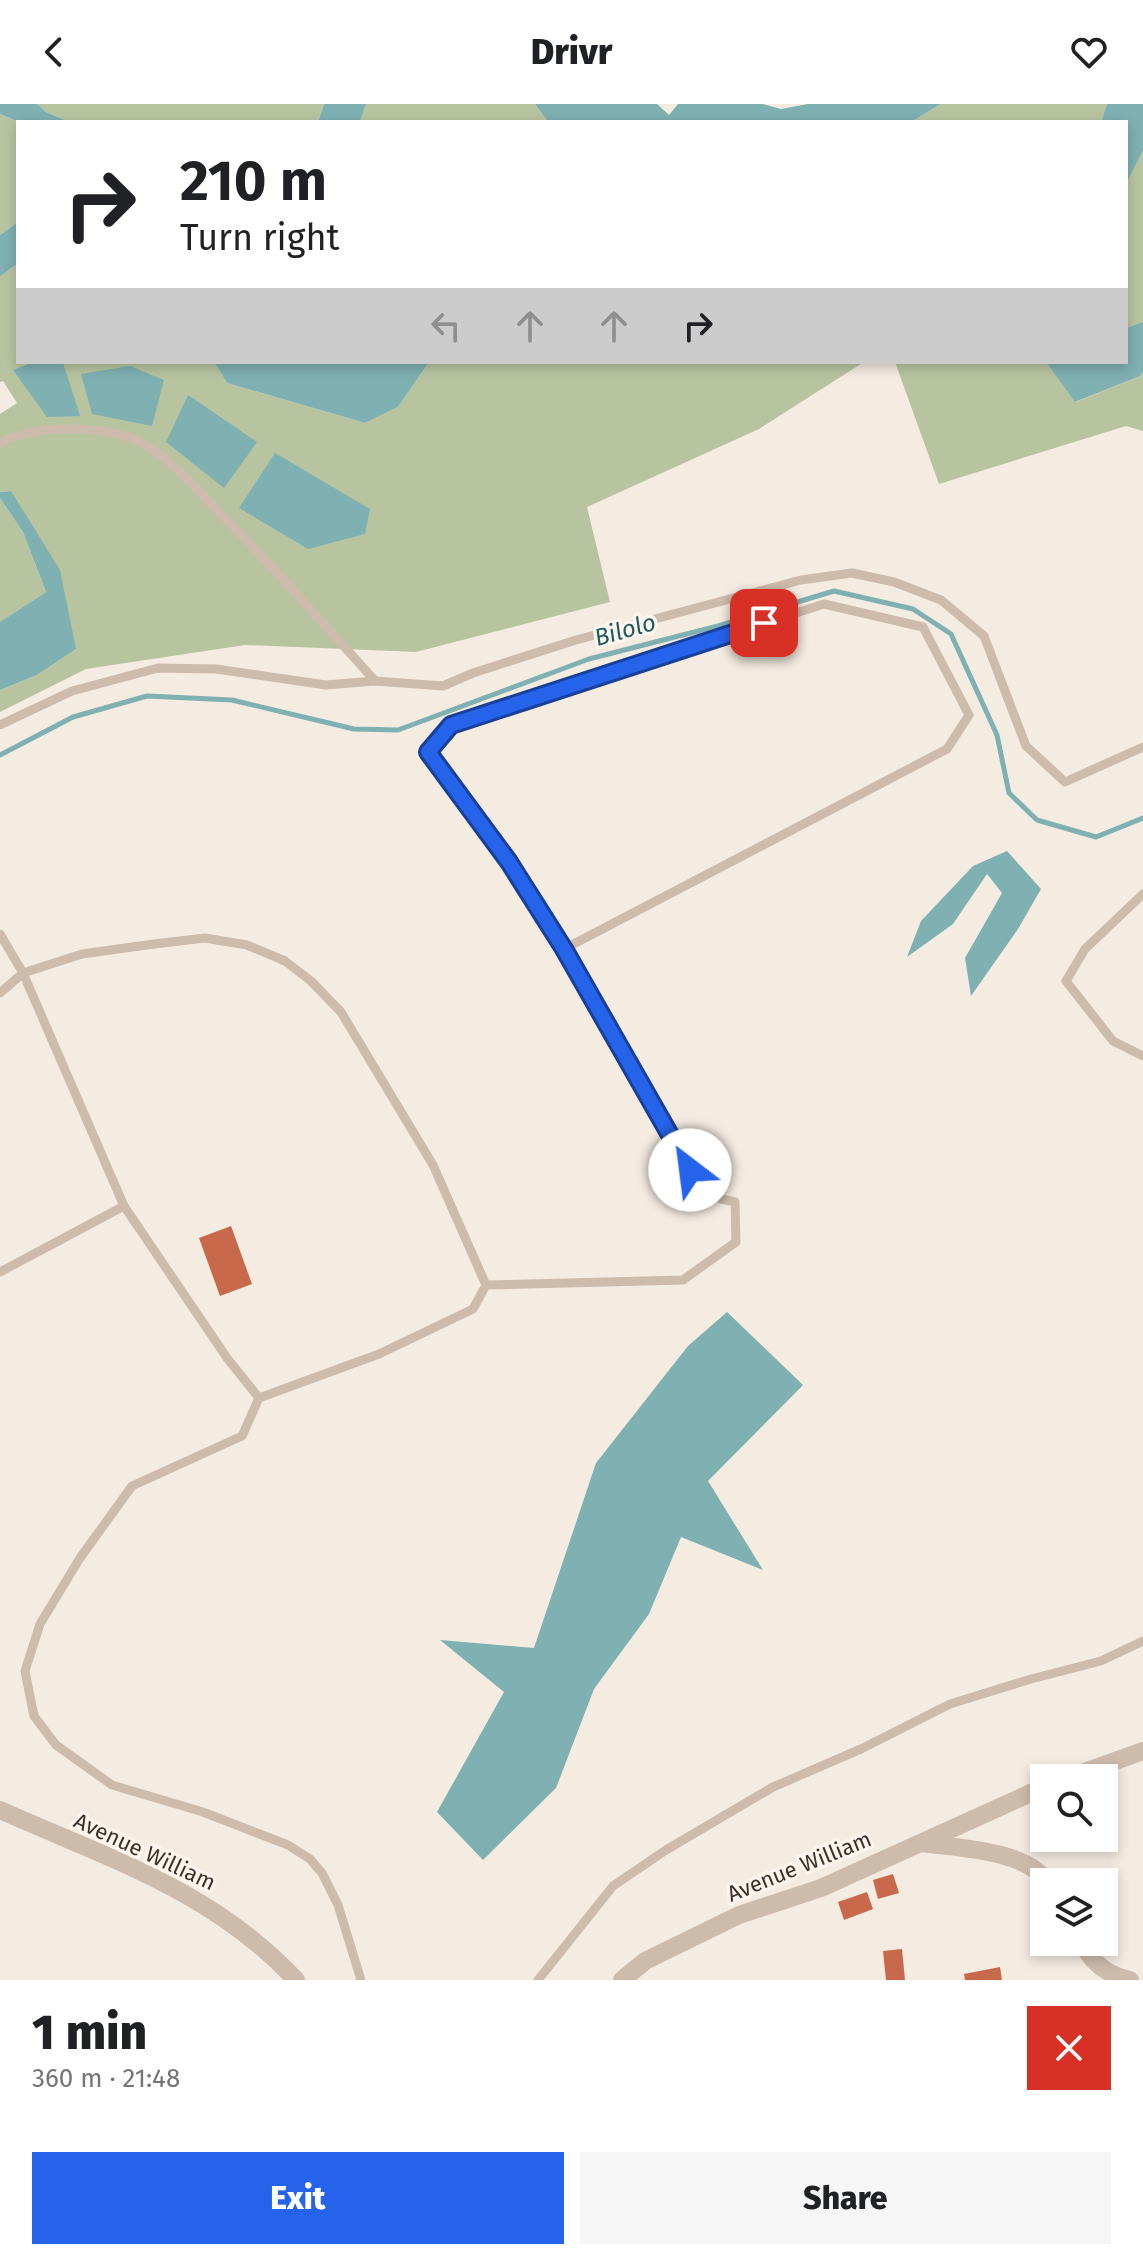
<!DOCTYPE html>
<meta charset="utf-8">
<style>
body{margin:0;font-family:"Fira Sans",sans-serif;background:#f6f6f6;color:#202124;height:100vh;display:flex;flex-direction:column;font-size:30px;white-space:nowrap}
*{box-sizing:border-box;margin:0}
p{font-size:26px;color:#757577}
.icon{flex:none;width:44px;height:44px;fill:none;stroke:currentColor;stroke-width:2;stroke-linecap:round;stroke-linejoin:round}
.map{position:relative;height:1876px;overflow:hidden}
.sheet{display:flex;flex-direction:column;background:#fff;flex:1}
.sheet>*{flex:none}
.banner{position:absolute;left:16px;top:16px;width:1112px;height:244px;border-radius:0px;box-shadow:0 4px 12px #0003;background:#fff;color:#202124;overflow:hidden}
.tools{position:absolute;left:1030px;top:1660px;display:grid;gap:16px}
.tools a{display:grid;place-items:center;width:88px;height:88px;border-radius:0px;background:#fff;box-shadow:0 4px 12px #0003;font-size:40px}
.pin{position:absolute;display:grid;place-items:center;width:68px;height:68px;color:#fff;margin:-34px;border-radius:16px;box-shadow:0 4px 12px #0006}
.me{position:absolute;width:88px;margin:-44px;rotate:330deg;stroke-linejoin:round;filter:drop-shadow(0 0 6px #0008)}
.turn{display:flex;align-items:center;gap:28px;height:168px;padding:0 32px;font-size:36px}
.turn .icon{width:104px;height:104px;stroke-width:2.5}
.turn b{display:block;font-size:56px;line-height:68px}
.lanes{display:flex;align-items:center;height:76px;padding:0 32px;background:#0003;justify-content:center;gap:40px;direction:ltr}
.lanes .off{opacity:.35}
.round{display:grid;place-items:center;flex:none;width:84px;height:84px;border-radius:0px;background:#f6f6f6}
.head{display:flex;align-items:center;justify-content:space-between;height:136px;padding:0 32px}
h1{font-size:48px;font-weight:800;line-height:60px}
.action{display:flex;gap:16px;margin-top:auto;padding:16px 32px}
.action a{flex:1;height:92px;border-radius:0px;background:#2563eb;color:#fff;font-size:32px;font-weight:800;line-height:92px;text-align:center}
.action a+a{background:#f6f6f6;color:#202124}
header{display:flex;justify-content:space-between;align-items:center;height:104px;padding:0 32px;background:#fff;font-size:36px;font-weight:800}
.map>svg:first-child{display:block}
</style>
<header><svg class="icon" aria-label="back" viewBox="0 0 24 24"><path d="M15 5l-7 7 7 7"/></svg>Drivr<svg class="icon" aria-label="heart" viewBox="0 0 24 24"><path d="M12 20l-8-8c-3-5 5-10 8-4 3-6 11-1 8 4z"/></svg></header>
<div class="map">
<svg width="1143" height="1876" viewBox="0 0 1143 1876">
<rect width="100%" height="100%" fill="#f4ebe1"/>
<g fill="#b8c4a0">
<polygon points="37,0 324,0 318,18 70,18 46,8"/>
<polygon points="366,0 535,0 548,18 360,18"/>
<polygon points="941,0 1107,0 1101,18 911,18"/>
<polygon points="0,10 19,18 18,118 0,131"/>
<polygon points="1143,47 1143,218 1126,224 1126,80"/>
<polygon points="18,159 18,258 33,258 14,266 79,312 63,258 214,258 227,279 365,319 398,303 429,258 864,258 759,325 587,403 610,498 416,548 245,541 86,565 0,608 0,586 37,571 76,545 11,387 0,388 0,310 17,299 3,277 0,278 0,173"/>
<polygon points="895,258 1046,258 1076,298 1140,272 1143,268 1143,327 1126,322 939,380"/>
<polygon points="0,394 23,428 46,488 0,518"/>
</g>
<g fill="#7fb0b2">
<polygon points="0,0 37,0 46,8 70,18 19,18 0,10"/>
<polygon points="324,0 366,0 360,18 318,18"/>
<polygon points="535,0 657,0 669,11 678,0 763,0 781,5 808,0 941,0 911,18 548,18"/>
<polygon points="1107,0 1143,0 1143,47 1126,80 1126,18 1101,18"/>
<polygon points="18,118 18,159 0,173 0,131"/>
<polygon points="1143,218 1143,268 1140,272 1075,298 1046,258 1126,258 1126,224"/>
<polygon points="33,258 63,258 80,312 47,313 13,266"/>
<polygon points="214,258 429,258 398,303 365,319 227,279"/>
<polygon points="130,262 164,276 152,322 92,310 81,270"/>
<polygon points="188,291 257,338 224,384 166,338"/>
<polygon points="275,349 370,405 365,430 308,445 239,404"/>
<polygon points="11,387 60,466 76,545 37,571 0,586 0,518 46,488 23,428 0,394 0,388"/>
<polygon points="1007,747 1041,785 1018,825 971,892 965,854 1002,789 987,770 953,820 907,853 921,817 973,762"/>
<polygon points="727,1208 803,1281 708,1377 763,1466 681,1433 649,1510 594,1585 556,1684 483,1756 437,1708 504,1588 440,1536 534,1544 596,1359 688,1242"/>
</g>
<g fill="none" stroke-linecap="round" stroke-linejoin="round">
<polyline stroke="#7fb0b2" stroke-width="5" points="0,651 73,613 147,592 232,596 354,625 398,626 589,555 718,522 834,487 913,505 951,530 997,631 1009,689 1037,716 1096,733 1143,714"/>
</g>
<g fill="#c8694b">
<polygon points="231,1122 252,1180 220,1192 199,1134"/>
<polygon points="893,1770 899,1789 878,1795 873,1776"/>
<polygon points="867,1788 873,1805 844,1816 838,1798"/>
<polygon points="902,1845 905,1876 886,1876 883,1847"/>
<polygon points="1000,1863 1002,1876 965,1876 964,1870"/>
</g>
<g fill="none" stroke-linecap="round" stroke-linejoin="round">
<g stroke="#cdbbac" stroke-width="9">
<path d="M 0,339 C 34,320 110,320 144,340 C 172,356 194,383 217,406 C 272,461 323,519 375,577"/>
<polyline points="0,621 72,587 158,564 216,565 326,581 375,577 443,582 473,569 576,536 801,476 852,469 894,478 941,496 984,532 1026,642 1065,678 1143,643"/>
<polyline points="1143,790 1085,845 1066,877 1113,937 1143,952"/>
<polyline points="0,830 23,869 124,1102 227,1254 259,1294 242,1332 132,1382 80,1454 40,1520 25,1567 34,1612 56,1641 112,1681 203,1708 288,1741 310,1755 322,1769 338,1801 361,1876"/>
<polyline points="0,889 23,869 82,850 154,840 205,834 247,841 285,857 311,877 341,908 433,1061 486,1181 473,1205 379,1250 259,1294"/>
<polyline points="0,1168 124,1102"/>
<polyline points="486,1181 683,1176 736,1138 735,1098 704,1091 564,845 509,758 428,648 451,621 824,500 923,523 969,611 947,645 564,845"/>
<polyline points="538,1876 613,1782 666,1746 773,1683 861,1645 950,1600 1031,1575 1101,1557 1143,1537"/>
</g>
<g stroke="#cdbbac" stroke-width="18">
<polyline points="1068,1674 1143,1647"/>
<path d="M 0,1706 C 109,1755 212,1786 296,1876"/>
<path d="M 922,1739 C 957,1744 1027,1746 1047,1778"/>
<path d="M 1081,1838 C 1092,1859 1107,1871 1130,1876"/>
<polyline points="622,1876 645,1857 739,1811 821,1784 1044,1683"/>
</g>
</g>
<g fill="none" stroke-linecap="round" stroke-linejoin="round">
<g stroke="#184099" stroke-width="20">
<polyline id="route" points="690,1066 564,845 509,758 428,648 451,621 764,519"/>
</g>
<use href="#route" stroke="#2563eb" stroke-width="14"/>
</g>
<g text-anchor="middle" stroke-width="7" stroke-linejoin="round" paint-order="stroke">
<g font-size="22" fill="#3b302b" stroke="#fbf5ee">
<text transform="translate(145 1747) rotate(25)" y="8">Avenue William</text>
<text transform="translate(799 1762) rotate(-22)" y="8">Avenue William</text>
</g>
<g font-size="24" font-style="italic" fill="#1f5a5e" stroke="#fbf5ee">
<text transform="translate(625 526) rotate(-16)" y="8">Bilolo</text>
</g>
</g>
</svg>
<div class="tools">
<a><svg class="icon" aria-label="search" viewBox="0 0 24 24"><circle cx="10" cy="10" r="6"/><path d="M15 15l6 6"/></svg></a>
<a><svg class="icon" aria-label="layers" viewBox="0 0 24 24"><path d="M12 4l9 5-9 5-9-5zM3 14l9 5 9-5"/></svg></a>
</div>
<div class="pin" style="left:764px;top:519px;background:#d93025"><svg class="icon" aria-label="arrive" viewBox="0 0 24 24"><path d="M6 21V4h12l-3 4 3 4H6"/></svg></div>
<svg class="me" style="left:690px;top:1066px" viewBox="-20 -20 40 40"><circle r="19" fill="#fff"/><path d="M0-13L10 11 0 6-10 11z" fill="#2563eb"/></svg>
<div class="banner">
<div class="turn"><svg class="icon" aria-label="right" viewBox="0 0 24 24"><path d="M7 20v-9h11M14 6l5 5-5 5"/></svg><div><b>210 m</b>Turn right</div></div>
<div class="lanes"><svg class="icon off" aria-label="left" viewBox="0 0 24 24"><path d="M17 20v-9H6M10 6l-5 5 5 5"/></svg><svg class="icon off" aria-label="ahead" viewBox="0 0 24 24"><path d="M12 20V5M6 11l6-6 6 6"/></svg><svg class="icon off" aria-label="ahead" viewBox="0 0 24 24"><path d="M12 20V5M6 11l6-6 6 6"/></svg><svg class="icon" aria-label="right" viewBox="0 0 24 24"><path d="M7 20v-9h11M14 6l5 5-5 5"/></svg></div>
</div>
</div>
<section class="sheet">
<div class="head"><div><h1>1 min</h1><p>360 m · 21:48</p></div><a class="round" style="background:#d93025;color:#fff"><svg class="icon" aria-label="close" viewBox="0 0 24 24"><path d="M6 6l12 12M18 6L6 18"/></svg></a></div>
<div class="action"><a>Exit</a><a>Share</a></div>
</section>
